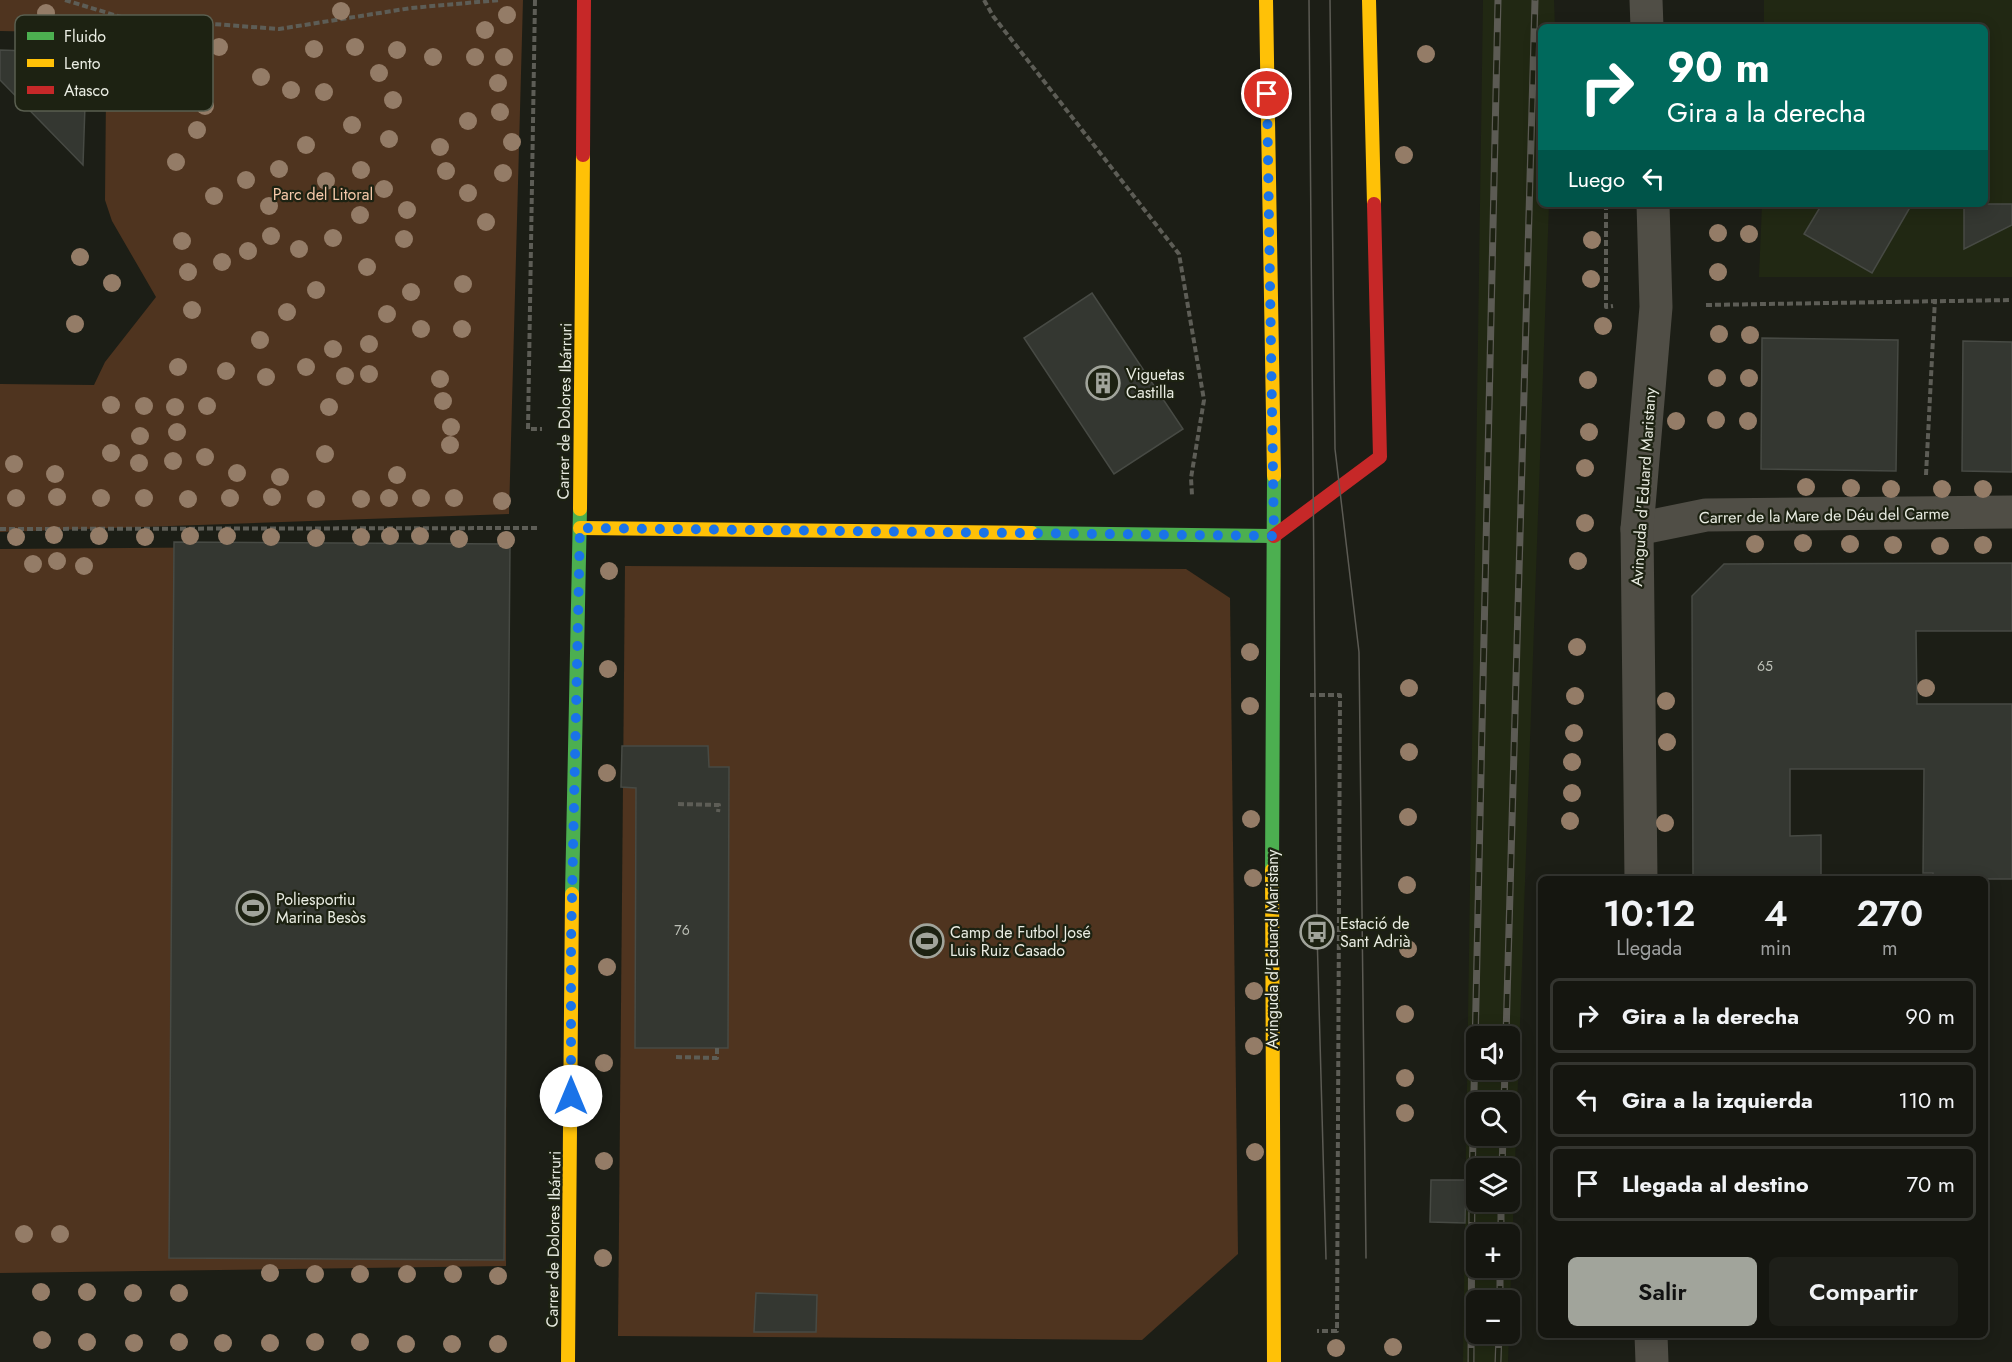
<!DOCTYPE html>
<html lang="es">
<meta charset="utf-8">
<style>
body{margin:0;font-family:Jost,sans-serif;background:#1e1f19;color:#f1f3f6;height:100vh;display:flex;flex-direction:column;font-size:22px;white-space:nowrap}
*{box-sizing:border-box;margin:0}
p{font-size:20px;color:#9d9f9f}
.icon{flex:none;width:33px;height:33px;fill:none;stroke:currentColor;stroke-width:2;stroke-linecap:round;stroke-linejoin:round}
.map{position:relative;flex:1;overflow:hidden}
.drawer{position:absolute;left:1538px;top:876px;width:450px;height:462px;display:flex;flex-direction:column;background:#151610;border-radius:9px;box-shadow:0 3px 15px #0003,0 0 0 2px #343530}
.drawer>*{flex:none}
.hud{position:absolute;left:1538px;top:24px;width:450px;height:183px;border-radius:9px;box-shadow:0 3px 15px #0003,0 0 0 2px #343530;background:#00695c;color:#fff;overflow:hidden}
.tools{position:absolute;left:1466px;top:1026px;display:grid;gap:12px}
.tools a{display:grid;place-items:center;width:54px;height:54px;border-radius:9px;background:#151610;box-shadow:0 3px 15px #0003,0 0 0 2px #343530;font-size:30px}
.pin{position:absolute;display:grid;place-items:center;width:51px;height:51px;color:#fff;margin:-26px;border:3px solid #fff;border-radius:50%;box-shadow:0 2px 6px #0007}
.me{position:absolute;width:66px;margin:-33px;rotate:0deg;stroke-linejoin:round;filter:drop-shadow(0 0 4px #0008)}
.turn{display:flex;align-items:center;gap:21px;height:126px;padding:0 30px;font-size:27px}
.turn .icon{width:78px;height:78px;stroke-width:2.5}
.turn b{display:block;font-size:42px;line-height:51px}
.then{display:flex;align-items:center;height:57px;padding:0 30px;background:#0003;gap:12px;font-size:22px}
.eta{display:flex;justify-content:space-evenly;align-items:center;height:102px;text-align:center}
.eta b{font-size:36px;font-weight:600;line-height:42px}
.primary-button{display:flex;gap:12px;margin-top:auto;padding:12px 30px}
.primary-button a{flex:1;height:69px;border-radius:9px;background:#a1a49b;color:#111;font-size:24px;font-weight:600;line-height:69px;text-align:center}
.primary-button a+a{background:#1e1f19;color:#f1f3f6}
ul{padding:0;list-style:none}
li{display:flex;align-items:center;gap:18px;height:75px;margin:0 12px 9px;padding:0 18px;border:3px solid #343530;border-radius:9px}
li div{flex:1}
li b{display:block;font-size:22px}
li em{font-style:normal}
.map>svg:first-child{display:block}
</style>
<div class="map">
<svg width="2012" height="1362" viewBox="0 0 2012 1362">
<rect width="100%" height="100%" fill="#1c1e16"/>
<g fill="#212813" fill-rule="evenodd">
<path d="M 1483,0 L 1554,0 L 1555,27 L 1540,27 L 1540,204 L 1549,204 L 1508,1362 L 1463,1362 ZM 1476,1036 L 1509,1036 L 1509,1070 L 1476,1070 ZM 1476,1102 L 1509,1102 L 1509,1136 L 1476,1136 ZM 1476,1168 L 1509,1168 L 1509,1202 L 1476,1202 ZM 1476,1234 L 1509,1234 L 1509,1268 L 1476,1268 ZM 1476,1300 L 1509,1300 L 1509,1334 L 1476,1334 Z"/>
<polygon points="1764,0 2012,0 2012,277 1759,277 1762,204 1984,204 1984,27 1764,27"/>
</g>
<g fill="#4f341f">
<polygon points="0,0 523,0 509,514 0,532 0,384 94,385 105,362 156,297 112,221 105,200 106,94 48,32 0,31"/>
<polygon points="507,545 506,1266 0,1273 0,549"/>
<polygon points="625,566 1186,569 1230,598 1238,1254 1142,1340 618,1336"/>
</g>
<g fill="#343731" stroke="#474a44" stroke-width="1.5">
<polygon points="60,47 86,75 83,165 0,80 0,50 28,51 46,65"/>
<polygon points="1822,204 1912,204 1872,273 1804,234"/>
<polygon points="1964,204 2012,204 2012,225 1964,249"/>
<polygon points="1092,293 1183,429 1114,474 1024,338"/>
<polygon points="1762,338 1898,340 1896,471 1761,469"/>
<polygon points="1963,341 2012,342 2012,472 1962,471"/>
<polygon points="174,542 510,544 504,1260 169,1258"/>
<polygon points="2012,563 2012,631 1916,631 1917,704 2012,704 2012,879 1933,879 1933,873 1923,873 1924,769 1790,769 1790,836 1821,835 1821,879 1693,879 1692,596 1724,564"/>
<polygon points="622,746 708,746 709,767 729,767 728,1048 635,1048 636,788 621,787"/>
<polygon points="1431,1180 1466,1180 1465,1223 1430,1222"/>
<polygon points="756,1293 817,1295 816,1332 754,1332"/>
</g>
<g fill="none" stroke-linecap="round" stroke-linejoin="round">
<g stroke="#5d5d56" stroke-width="4" stroke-dasharray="6 3" stroke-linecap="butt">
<polyline points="65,0 121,17 279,29 411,8 500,0"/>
<polyline points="535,0 528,429 542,429"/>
<polyline points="984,0 993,16 1179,254 1204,400 1191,478 1192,495"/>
<polyline points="1606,204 1606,307 1613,306"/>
<polyline points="1706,305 2012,300"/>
<polyline points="1926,475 1935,299"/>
<polyline points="0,529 540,528"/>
<polyline points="1310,695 1340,695 1337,1331 1317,1331"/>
<polyline points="678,804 719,805 718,812"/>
<polyline points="676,1057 717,1058 717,1048"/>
</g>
<g stroke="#504e46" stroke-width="33">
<polyline points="1646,0 1647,27"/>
<polyline points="1637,529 1706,515 2012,512"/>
<polyline points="1641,879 1637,529 1656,307 1653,204"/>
<polyline points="1651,1335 1652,1362"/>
</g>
<g stroke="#4caf50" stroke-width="14">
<polyline points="1032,533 1274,536"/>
<polyline points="1272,870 1274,476"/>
<polyline points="572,894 580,509"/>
</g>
<g stroke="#ffc107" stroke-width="14">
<polyline points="1266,0 1274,476"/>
<polyline points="1369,0 1374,204"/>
<polyline points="580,509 583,155"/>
<polyline points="580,528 1032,533"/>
<polyline points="1272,870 1274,1362"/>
<polyline points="568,1362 572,894"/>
</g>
<g stroke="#c62828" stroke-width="14">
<polyline points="583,155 584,0"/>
<polyline points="1274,536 1380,457 1374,204"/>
</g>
<g stroke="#5c5b54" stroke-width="1.5">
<polyline points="1309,0 1317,932 1326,1259"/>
<polyline points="1330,0 1335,449 1359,652 1366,1258"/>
</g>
<g stroke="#5c5b54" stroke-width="7">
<g id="rail">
<polyline points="1506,1036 1535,0"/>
<polyline points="1504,1102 1505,1070"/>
<polyline points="1502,1168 1503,1136"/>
<polyline points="1501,1234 1501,1202"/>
<polyline points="1500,1300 1500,1268"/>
<polyline points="1471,1362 1472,1183 1498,0"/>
<polyline points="1498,1362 1499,1334"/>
</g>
</g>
<use href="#rail" stroke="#1d2212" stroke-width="4.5" stroke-dasharray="14" stroke-linecap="butt"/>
</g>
<g fill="#947c67">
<circle cx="341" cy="11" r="9"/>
<circle cx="46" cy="13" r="9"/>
<circle cx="507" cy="15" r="9"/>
<circle cx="485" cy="30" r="9"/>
<circle cx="219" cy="47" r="9"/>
<circle cx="355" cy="47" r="9"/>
<circle cx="314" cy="49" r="9"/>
<circle cx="397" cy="50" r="9"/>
<circle cx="1426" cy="54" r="9"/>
<circle cx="433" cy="57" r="9"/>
<circle cx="475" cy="57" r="9"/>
<circle cx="504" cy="57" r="9"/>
<circle cx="379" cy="73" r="9"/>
<circle cx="261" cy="77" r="9"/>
<circle cx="498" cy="83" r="9"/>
<circle cx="291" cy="90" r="9"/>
<circle cx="324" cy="92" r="9"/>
<circle cx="393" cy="100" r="9"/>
<circle cx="205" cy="106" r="9"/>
<circle cx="500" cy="112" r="9"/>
<circle cx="468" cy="121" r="9"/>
<circle cx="352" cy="125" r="9"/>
<circle cx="197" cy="130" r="9"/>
<circle cx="389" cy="139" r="9"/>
<circle cx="512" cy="142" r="9"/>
<circle cx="306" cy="145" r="9"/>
<circle cx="440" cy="147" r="9"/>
<circle cx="1404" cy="155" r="9"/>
<circle cx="176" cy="162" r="9"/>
<circle cx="279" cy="169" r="9"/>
<circle cx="361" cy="170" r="9"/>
<circle cx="446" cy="171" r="9"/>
<circle cx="503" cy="173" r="9"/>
<circle cx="246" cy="180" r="9"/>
<circle cx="326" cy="181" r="9"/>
<circle cx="384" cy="189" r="9"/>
<circle cx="468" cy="193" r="9"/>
<circle cx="214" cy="196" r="9"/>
<circle cx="269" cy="206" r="9"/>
<circle cx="407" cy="210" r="9"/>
<circle cx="360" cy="215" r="9"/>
<circle cx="486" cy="222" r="9"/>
<circle cx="1718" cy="233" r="9"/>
<circle cx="1749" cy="234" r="9"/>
<circle cx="271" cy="236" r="9"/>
<circle cx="333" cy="238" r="9"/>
<circle cx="404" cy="239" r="9"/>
<circle cx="1592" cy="240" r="9"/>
<circle cx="182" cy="241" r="9"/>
<circle cx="299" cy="249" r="9"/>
<circle cx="248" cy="251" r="9"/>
<circle cx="80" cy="257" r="9"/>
<circle cx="222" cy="262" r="9"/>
<circle cx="367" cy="267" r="9"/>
<circle cx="188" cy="272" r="9"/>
<circle cx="1718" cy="272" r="9"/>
<circle cx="1591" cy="279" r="9"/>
<circle cx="112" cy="283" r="9"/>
<circle cx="463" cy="284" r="9"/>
<circle cx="316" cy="290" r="9"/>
<circle cx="411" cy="292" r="9"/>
<circle cx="192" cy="310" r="9"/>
<circle cx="287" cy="312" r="9"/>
<circle cx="387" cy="314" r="9"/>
<circle cx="75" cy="324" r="9"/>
<circle cx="1603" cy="326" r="9"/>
<circle cx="421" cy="329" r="9"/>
<circle cx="462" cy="329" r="9"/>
<circle cx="1719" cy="334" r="9"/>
<circle cx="1750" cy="335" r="9"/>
<circle cx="260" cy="340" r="9"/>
<circle cx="369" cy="344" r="9"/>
<circle cx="333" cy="349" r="9"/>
<circle cx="178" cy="367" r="9"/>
<circle cx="306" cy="367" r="9"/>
<circle cx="226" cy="371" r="9"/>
<circle cx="369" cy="374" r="9"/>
<circle cx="345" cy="376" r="9"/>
<circle cx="266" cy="377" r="9"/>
<circle cx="1717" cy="378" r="9"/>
<circle cx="1749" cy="378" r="9"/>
<circle cx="440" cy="379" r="9"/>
<circle cx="1588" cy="380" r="9"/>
<circle cx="443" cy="401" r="9"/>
<circle cx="111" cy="405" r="9"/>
<circle cx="144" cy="406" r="9"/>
<circle cx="207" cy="406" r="9"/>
<circle cx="175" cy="407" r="9"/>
<circle cx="329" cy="407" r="9"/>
<circle cx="1716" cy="420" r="9"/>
<circle cx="1676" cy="421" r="9"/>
<circle cx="1748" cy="421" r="9"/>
<circle cx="451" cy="427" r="9"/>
<circle cx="177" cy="432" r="9"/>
<circle cx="1589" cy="432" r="9"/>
<circle cx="140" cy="436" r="9"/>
<circle cx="450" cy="445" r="9"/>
<circle cx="111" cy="453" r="9"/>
<circle cx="325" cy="454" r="9"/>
<circle cx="205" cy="457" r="9"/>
<circle cx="173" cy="461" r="9"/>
<circle cx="139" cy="463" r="9"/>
<circle cx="14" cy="464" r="9"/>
<circle cx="1585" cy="468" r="9"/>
<circle cx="237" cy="473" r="9"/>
<circle cx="55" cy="474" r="9"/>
<circle cx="397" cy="475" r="9"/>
<circle cx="280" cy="477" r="9"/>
<circle cx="1806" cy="487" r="9"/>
<circle cx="1851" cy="488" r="9"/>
<circle cx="1891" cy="489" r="9"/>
<circle cx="1942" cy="489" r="9"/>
<circle cx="1983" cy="489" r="9"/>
<circle cx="57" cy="497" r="9"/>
<circle cx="272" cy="497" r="9"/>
<circle cx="16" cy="498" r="9"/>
<circle cx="101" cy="498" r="9"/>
<circle cx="144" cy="498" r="9"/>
<circle cx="230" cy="498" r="9"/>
<circle cx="389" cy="498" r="9"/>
<circle cx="421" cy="498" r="9"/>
<circle cx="454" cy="498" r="9"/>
<circle cx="188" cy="499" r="9"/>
<circle cx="316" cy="499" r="9"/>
<circle cx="361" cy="499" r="9"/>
<circle cx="502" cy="501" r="9"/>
<circle cx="1585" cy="523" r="9"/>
<circle cx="54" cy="535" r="9"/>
<circle cx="99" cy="536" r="9"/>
<circle cx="190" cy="536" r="9"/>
<circle cx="227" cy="536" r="9"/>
<circle cx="390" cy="536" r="9"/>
<circle cx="420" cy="536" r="9"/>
<circle cx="16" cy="537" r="9"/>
<circle cx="145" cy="537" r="9"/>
<circle cx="271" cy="537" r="9"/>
<circle cx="361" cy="537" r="9"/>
<circle cx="316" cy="538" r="9"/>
<circle cx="459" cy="539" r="9"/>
<circle cx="506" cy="540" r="9"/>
<circle cx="1803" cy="543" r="9"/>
<circle cx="1755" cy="544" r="9"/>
<circle cx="1850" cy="544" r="9"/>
<circle cx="1893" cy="545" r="9"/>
<circle cx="1983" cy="545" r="9"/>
<circle cx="1940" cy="546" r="9"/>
<circle cx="57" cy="561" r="9"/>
<circle cx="1578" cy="561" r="9"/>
<circle cx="33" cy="564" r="9"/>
<circle cx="84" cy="566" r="9"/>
<circle cx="609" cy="571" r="9"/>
<circle cx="1577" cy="647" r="9"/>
<circle cx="1250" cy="652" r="9"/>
<circle cx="608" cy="669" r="9"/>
<circle cx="1409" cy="688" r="9"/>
<circle cx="1926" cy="688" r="9"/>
<circle cx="1575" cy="696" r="9"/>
<circle cx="1666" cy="701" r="9"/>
<circle cx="1250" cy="706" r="9"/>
<circle cx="1574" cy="733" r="9"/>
<circle cx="1667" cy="742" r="9"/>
<circle cx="1409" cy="752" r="9"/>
<circle cx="1572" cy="762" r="9"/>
<circle cx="607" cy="773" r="9"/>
<circle cx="1572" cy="793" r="9"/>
<circle cx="1408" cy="817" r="9"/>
<circle cx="1251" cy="819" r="9"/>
<circle cx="1570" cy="821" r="9"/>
<circle cx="1665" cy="823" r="9"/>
<circle cx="1253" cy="878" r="9"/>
<circle cx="1407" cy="885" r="9"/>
<circle cx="1408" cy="949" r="9"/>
<circle cx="607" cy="967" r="9"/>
<circle cx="1254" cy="991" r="9"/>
<circle cx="1405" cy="1014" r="9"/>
<circle cx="1254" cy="1046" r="9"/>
<circle cx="604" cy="1063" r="9"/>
<circle cx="1405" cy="1078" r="9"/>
<circle cx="1405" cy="1113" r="9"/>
<circle cx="1255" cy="1152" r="9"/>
<circle cx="604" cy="1161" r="9"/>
<circle cx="24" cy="1234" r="9"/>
<circle cx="60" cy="1234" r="9"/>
<circle cx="603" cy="1258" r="9"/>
<circle cx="270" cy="1273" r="9"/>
<circle cx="315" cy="1274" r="9"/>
<circle cx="360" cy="1274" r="9"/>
<circle cx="407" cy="1274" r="9"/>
<circle cx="453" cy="1274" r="9"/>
<circle cx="498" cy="1276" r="9"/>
<circle cx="41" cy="1292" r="9"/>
<circle cx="87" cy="1292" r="9"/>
<circle cx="133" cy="1293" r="9"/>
<circle cx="179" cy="1293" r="9"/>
<circle cx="42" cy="1340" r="9"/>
<circle cx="87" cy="1342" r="9"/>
<circle cx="179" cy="1342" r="9"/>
<circle cx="315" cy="1342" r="9"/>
<circle cx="360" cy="1342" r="9"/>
<circle cx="134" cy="1343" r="9"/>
<circle cx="223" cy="1343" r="9"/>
<circle cx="270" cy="1343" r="9"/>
<circle cx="406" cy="1344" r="9"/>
<circle cx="452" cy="1344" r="9"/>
<circle cx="498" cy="1344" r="9"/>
<circle cx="1393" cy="1347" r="9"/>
<circle cx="1336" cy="1348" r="9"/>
</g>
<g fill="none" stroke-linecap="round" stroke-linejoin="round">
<polyline stroke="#1a73e8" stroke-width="10" stroke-dasharray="0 18" points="571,1096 571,943 580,528 1274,536 1267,94"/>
</g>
<defs>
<g id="building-ring" transform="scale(1.725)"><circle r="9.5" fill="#1d2212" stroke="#a1a49b" stroke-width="1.5"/><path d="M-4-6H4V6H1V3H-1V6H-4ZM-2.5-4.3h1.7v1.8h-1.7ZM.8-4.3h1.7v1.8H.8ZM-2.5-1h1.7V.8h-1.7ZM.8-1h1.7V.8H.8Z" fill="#a1a49b"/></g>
<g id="stadium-ring" transform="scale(1.725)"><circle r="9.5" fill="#1d2212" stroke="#a1a49b" stroke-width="1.5"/><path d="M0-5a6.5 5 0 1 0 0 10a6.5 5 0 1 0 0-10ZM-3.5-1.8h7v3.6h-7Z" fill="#a1a49b"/></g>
<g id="bus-ring" transform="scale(1.725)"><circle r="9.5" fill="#1d2212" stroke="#a1a49b" stroke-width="1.5"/><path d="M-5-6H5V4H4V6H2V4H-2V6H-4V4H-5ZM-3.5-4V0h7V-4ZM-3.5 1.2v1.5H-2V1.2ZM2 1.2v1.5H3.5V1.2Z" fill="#a1a49b"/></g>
</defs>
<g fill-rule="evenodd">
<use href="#building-ring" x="1103" y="383"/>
<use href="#stadium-ring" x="253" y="908"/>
<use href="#bus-ring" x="1317" y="932"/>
<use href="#stadium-ring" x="927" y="941"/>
</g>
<g text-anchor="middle" stroke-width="4.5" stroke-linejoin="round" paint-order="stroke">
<g font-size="14" fill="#bcbfb6">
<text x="1765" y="671">65</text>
<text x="682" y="935">76</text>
</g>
<g font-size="16" fill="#f6c9aa" stroke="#1d2212">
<text x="323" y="200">Parc del Litoral</text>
</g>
<g font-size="16" fill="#e9ece2" stroke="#1d2212" text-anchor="start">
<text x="1126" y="380">Viguetas<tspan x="1126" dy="18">Castilla</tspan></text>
<text x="276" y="905">Poliesportiu<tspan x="276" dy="18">Marina Besòs</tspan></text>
<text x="1340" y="929">Estació de<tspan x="1340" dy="18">Sant Adrià</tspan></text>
<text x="950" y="938">Camp de Futbol José<tspan x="950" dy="18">Luis Ruiz Casado</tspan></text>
</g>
<g font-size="16" fill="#e9ece2" stroke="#1d2212">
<text transform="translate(564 411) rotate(-89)" y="6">Carrer de Dolores Ibárruri</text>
<text transform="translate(1643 487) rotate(-86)" y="6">Avinguda d'Eduard Maristany</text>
<text transform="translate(1824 515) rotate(-1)" y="6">Carrer de la Mare de Déu del Carme</text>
<text transform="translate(1272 949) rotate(-90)" y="6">Avinguda d'Eduard Maristany</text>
<text transform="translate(553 1239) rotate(-89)" y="6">Carrer de Dolores Ibárruri</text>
</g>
</g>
<rect x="15" y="15" width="198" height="96" rx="9" fill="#1d2212" stroke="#5a5f50" stroke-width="1.5"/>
<rect x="27" y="32" width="27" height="8" fill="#4caf50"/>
<rect x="27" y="59" width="27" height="8" fill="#ffc107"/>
<rect x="27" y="86" width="27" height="8" fill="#c62828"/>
<g font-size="16" fill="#e9ece2">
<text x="64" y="42">Fluido</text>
<text x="64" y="69">Lento</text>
<text x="64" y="96">Atasco</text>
</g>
</svg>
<div class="tools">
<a><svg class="icon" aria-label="sound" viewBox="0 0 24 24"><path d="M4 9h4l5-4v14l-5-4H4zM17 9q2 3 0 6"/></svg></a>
<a><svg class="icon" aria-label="search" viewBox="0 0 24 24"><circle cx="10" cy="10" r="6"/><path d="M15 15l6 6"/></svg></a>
<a><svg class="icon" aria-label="layers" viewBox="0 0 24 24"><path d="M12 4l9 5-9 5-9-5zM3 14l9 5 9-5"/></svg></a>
<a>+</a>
<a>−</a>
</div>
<div class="pin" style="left:1267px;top:94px;background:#d93025"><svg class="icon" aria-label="arrive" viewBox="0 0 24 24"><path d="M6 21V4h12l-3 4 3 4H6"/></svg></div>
<svg class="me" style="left:571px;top:1096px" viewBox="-20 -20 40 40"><circle r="19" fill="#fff"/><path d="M0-13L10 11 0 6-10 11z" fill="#1a73e8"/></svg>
<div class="hud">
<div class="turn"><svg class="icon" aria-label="right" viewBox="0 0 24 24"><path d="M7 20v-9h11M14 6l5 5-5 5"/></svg><div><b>90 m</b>Gira a la derecha</div></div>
<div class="then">Luego<svg class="icon" aria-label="left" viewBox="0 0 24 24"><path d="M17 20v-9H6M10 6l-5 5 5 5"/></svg></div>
</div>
<section class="drawer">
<div class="eta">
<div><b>10:12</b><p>Llegada</p></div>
<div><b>4</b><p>min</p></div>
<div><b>270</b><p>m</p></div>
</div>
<ul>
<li><svg class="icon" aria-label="right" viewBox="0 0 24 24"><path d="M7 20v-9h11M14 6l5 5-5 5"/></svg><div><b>Gira a la derecha</b></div><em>90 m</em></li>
<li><svg class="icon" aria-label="left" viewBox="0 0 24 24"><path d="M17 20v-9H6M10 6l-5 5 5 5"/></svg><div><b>Gira a la izquierda</b></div><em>110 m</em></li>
<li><svg class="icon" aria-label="arrive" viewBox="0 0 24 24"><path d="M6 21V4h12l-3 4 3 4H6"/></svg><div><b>Llegada al destino</b></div><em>70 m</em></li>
</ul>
<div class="primary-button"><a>Salir</a><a>Compartir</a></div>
</section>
</div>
